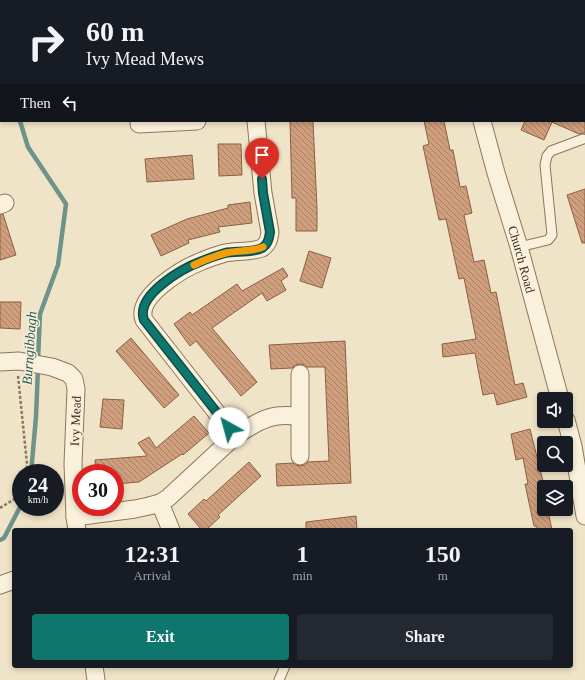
<!DOCTYPE html>
<style>
body{margin:0;font-family:"Times New Roman",serif;background:#242831;color:#f1f3f6;height:100vh;display:flex;flex-direction:column;font-size:15px;white-space:nowrap}
*{box-sizing:border-box;margin:0}
p{font-size:13px;color:#9ea1a6}
.icon{flex:none;width:22px;height:22px;fill:none;stroke:currentColor;stroke-width:2;stroke-linecap:round;stroke-linejoin:round}
.map{position:relative;flex:1;overflow:hidden}
.details{position:absolute;left:12px;top:528px;width:561px;height:140px;display:flex;flex-direction:column;background:#171b24;border-radius:4px;box-shadow:0 2px 6px #0003}
.details>*{flex:none}
.hud{position:absolute;left:0px;top:0px;width:585px;height:122px;box-shadow:0 2px 6px #0003;background:#171b24;color:#f1f3f6;overflow:hidden}
.controls{position:absolute;left:537px;top:392px;display:grid;gap:8px}
.controls a{display:grid;place-items:center;width:36px;height:36px;border-radius:4px;background:#171b24;box-shadow:0 2px 6px #0003;font-size:20px}
.speed{position:absolute;left:12px;top:464px;display:flex;gap:8px;font-size:20px;font-weight:700;text-align:center}
.speed>*{display:grid;place-content:center;width:52px;height:52px;border-radius:50%;background:#171b24;box-shadow:0 2px 6px #0003;line-height:1}
.speed small{font-size:10px;font-weight:400}
.speed .limit{border:6px solid #d22;background:#fff;color:#111}
.pin{position:absolute;display:grid;place-items:center;width:34px;height:34px;color:#fff;margin:-41px -17px;border-radius:50% 50% 50% 0;rotate:-45deg;box-shadow:0 0 4px #0007}
.pin .icon{rotate:45deg}
.me{position:absolute;width:44px;margin:-22px;rotate:322deg;stroke-linejoin:round;filter:drop-shadow(0 0 3px #0008)}
.turn{display:flex;align-items:center;gap:14px;height:84px;padding:0 20px;font-size:18px}
.turn .icon{width:52px;height:52px;stroke-width:2.5}
.turn b{display:block;font-size:28px;line-height:34px}
.then{display:flex;align-items:center;height:38px;padding:0 20px;background:#0003;gap:8px;font-size:15px}
.eta{display:flex;justify-content:space-evenly;align-items:center;height:68px;text-align:center}
.eta b{font-size:24px;font-weight:600;line-height:28px}
.cta{display:flex;gap:8px;margin-top:auto;padding:8px 20px}
.cta a{flex:1;height:46px;border-radius:4px;background:#0f766e;color:#fff;font-size:16px;font-weight:600;line-height:46px;text-align:center}
.cta a+a{background:#242831;color:#f1f3f6}
.map>svg:first-child{display:block}
</style>
<div class="map">
<svg width="585" height="680" viewBox="0 0 585 680">
<defs>
<pattern id="building-back-hatch" width="6" height="6" patternUnits="userSpaceOnUse"><rect width="6" height="6" fill="#cf9f7d"/><path d="M-1 5l2 2M0 0l6 6M5-1l2 2" fill="none" stroke="#a98266"/></pattern>
</defs>
<rect width="100%" height="100%" fill="#f0e4c8"/>
<g fill="none" stroke-linecap="round" stroke-linejoin="round">
<g stroke="#6f938a" stroke-width="4.5">
<polyline points="20,1 20,0"/>
<polyline points="20,121 28,147 66,204 58,265 40,314 38,361"/>
<polyline points="31,473 36,417 38,368"/>
<polyline points="0,540 4,538 21,505"/>
</g>
</g>
<g fill="url(#building-back-hatch)" stroke="#8d5f41">
<polygon points="290,121 313,121 317,209 317,231 296,231 296,198 292,198"/>
<polygon points="424,121 444,121 450,150 453,150 460,187 466,186 472,213 464,215 474,262 484,260 491,293 496,292 515,385 523,383 527,397 497,405 494,393 483,395 475,353 443,357 442,344 476,339 464,278 459,279 446,219 439,220 423,146 429,144"/>
<polygon points="525,121 585,121 585,133 579,134 552,122 544,140 521,130"/>
<polygon points="218,144 241,144 242,175 219,176"/>
<polygon points="192,155 194,179 147,182 145,159"/>
<polygon points="585,189 585,243 582,243 567,195"/>
<polygon points="250,202 252,223 218,227 220,232 188,240 189,243 161,256 151,235 187,219 228,208 228,205"/>
<polygon points="3,214 16,255 0,260 0,215"/>
<polygon points="309,251 331,258 322,288 300,281"/>
<polygon points="283,268 288,276 281,281 286,290 267,301 262,293 212,328 257,382 241,396 196,341 190,346 174,324 190,312 192,315 237,284 242,291"/>
<polygon points="0,302 21,302 20,329 0,328"/>
<polygon points="131,338 179,395 164,408 116,351"/>
<polygon points="345,341 351,483 277,486 276,464 293,463 295,465 300,466 305,465 307,462 329,461 325,367 307,367 305,365 300,364 295,365 292,368 271,369 269,345"/>
<polygon points="103,399 124,400 122,429 100,427"/>
<polygon points="194,416 209,433 183,455 182,454 139,482 115,484 115,473 96,473 95,460 147,456 138,443 149,437 156,448"/>
<polygon points="530,429 543,481 539,482 544,502 544,509 546,509 546,512 548,511 552,530 537,530 536,526 534,526 525,484 528,484 523,458 516,460 511,434"/>
<polygon points="249,462 261,476 218,515 220,517 206,530 202,530 188,514 204,499 206,501"/>
<polygon points="356,516 357,530 306,530 306,522"/>
</g>
<g fill="none" stroke-linecap="round" stroke-linejoin="round">
<g stroke="#8d765c" stroke-width="11">
<g id="service">
<polyline points="519,247 548,240 552,235 545,165 547,156 551,151 583,139"/>
<polyline points="279,680 285,666"/>
</g>
</g>
<g stroke="#8d765c" stroke-width="19">
<g id="minor">
<polyline points="448,0 449,1"/>
<polyline points="261,1 261,0"/>
<path id="s1" d="M 482,121 L 496,173 L 519,247 L 560,399"/>
<polyline points="139,124 197,121"/>
<polyline points="0,205 5,203"/>
<polyline points="0,362 19,361 52,367 68,373 74,379 76,389 73,464 75,517 77,530"/>
<polyline points="300,374 300,456"/>
<polyline points="566,420 573,446 585,516"/>
<path d="M 235,436 C 248,428 262,418 277,416 C 285,415 292,416 299,416"/>
<polyline points="160,503 171,530"/>
<path d="M 75,517 L 135,509 L 149,506 L 160,503 L 168,498 L 235,436 L 144,320 C 135,296 184,268 202,261 C 209,258 218,255 225,253 C 236,251 252,252 262,248 C 268,244 269,239 270,232 L 263,193 L 256,121"/>
<polyline points="0,585 14,580"/>
<polyline points="94,666 96,680"/>
</g>
</g>
<g stroke="#8d765c" stroke-width="2.5" stroke-dasharray="3 2" stroke-linecap="butt">
<polyline points="18,376 27,464 26,473"/>
<polyline points="0,508 21,495"/>
</g>
<use href="#service" stroke="#faf1dc" stroke-width="9"/>
<use href="#minor" stroke="#faf1dc" stroke-width="17"/>
</g>
<g fill="none" stroke-linecap="round" stroke-linejoin="round">
<g stroke="#0a4d48" stroke-width="10">
<path id="route" d="M 229,428 L 144,320 C 135,295 183,268 202,261 C 209,258 218,255 225,253 C 236,251 252,253 262,248 C 268,244 269,239 270,232 L 263,193 L 262,179"/>
</g>
<use href="#route" stroke="#0f766e" stroke-width="7"/>
<path stroke="#f59e0b" stroke-width="7" d="M 194,265 C 204,260 215,256 226,253 C 238,250 252,252 263,247"/>
</g>
<g text-anchor="middle" stroke-width="3" stroke-linejoin="round" paint-order="stroke">
<g font-size="13" fill="#3d2e20" stroke="#f7eed8">
<text dy="5" stroke="none"><textPath href="#s1" startOffset="144">Church Road</textPath></text>
<text transform="translate(75 421) rotate(-88)" y="5">Ivy Mead</text>
</g>
<g font-size="14" font-style="italic" fill="#2f5d5a" stroke="#f7eed8">
<text transform="translate(29 348) rotate(-86)" y="5">Burngibbagh</text>
</g>
</g>
</svg>
<div class="controls">
<a><svg class="icon" aria-label="sound" viewBox="0 0 24 24"><path d="M4 9h4l5-4v14l-5-4H4zM17 9q2 3 0 6"/></svg></a>
<a><svg class="icon" aria-label="search" viewBox="0 0 24 24"><circle cx="10" cy="10" r="6"/><path d="M15 15l6 6"/></svg></a>
<a><svg class="icon" aria-label="layers" viewBox="0 0 24 24"><path d="M12 4l9 5-9 5-9-5zM3 14l9 5 9-5"/></svg></a>
</div>
<div class="speed"><div>24<small>km/h</small></div><div class="limit">30</div></div>
<div class="pin" style="left:262px;top:179px;background:#d93025"><svg class="icon" aria-label="arrive" viewBox="0 0 24 24"><path d="M6 21V4h12l-3 4 3 4H6"/></svg></div>
<svg class="me" style="left:229px;top:428px" viewBox="-20 -20 40 40"><circle r="19" fill="#fff"/><path d="M0-13L10 11 0 6-10 11z" fill="#0f766e"/></svg>
<div class="hud">
<div class="turn"><svg class="icon" aria-label="right" viewBox="0 0 24 24"><path d="M7 20v-9h11M14 6l5 5-5 5"/></svg><div><b>60 m</b>Ivy Mead Mews</div></div>
<div class="then">Then<svg class="icon" aria-label="left" viewBox="0 0 24 24"><path d="M17 20v-9H6M10 6l-5 5 5 5"/></svg></div>
</div>
<section class="details">
<div class="eta">
<div><b>12:31</b><p>Arrival</p></div>
<div><b>1</b><p>min</p></div>
<div><b>150</b><p>m</p></div>
</div>
<div class="cta"><a>Exit</a><a>Share</a></div>
</section>
</div>
